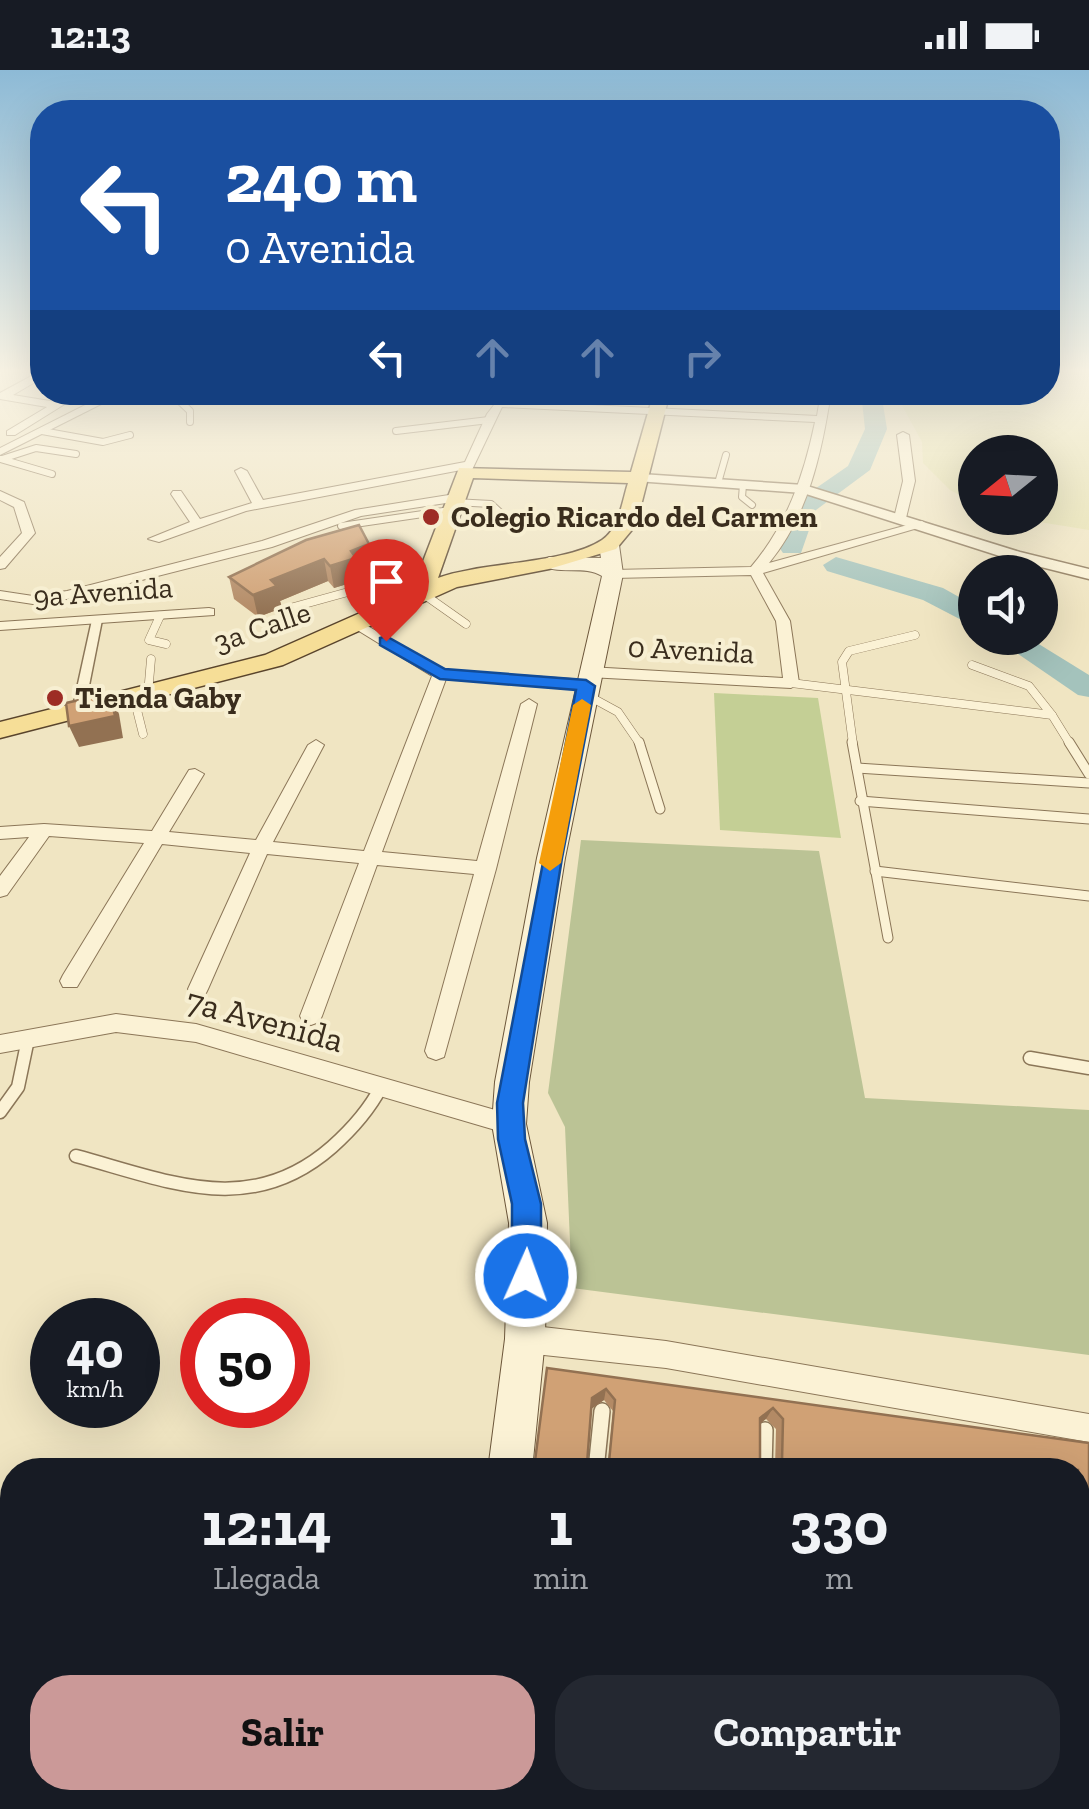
<!DOCTYPE html>
<html lang="es">
<style>
body{margin:0;font-family:"Zilla Slab",serif;background:#242831;color:#f1f3f6;height:100vh;display:flex;flex-direction:column;font-size:38px;white-space:nowrap}
*{box-sizing:border-box;margin:0}
p{font-size:32px;color:#9ea1a6}
.icon{flex:none;width:55px;height:55px;fill:none;stroke:currentColor;stroke-width:2;stroke-linecap:round;stroke-linejoin:round}
.map{position:relative;flex:1;overflow:hidden}
.details{position:absolute;left:0px;top:1388px;width:1090px;height:352px;display:flex;flex-direction:column;background:#171b24;border-radius:40px 40px 0 0;box-shadow:0 10px 40px #0002}
.details>*{flex:none}
.top-card{position:absolute;left:30px;top:30px;width:1030px;height:305px;border-radius:40px;box-shadow:0 10px 40px #0002;background:#1a4fa0;color:#fff;overflow:hidden}
.needle{width:65px;rotate:252deg}
.buttons{position:absolute;left:958px;top:365px;display:grid;gap:20px}
.buttons a{display:grid;place-items:center;width:100px;height:100px;border-radius:50%;background:#171b24;box-shadow:0 10px 40px #0002;font-size:50px}
.speed{position:absolute;left:30px;top:1228px;display:flex;gap:20px;font-size:50px;font-weight:700;text-align:center}
.speed>*{display:grid;place-content:center;width:130px;height:130px;border-radius:50%;background:#171b24;box-shadow:0 10px 40px #0002;line-height:1}
.speed small{font-size:25px;font-weight:400}
.speed .limit{border:15px solid #d22;background:#fff;color:#111}
.pin{position:absolute;display:grid;place-items:center;width:85px;height:85px;color:#fff;margin:-102px -42px;border-radius:50% 50% 50% 0;rotate:-45deg;box-shadow:0 0 10px #0007}
.pin .icon{rotate:45deg}
.me{position:absolute;width:110px;margin:-55px;rotate:2deg;stroke-linejoin:round;filter:drop-shadow(0 0 8px #0008)}
.turn{display:flex;align-items:center;gap:35px;height:210px;padding:0 30px;font-size:45px}
.turn .icon{width:130px;height:130px;stroke-width:2.5}
.turn b{display:block;font-size:70px;line-height:85px}
.lanes{display:flex;align-items:center;height:95px;padding:0 30px;background:#0003;justify-content:center;gap:50px;direction:ltr}
.lanes .off{opacity:.35}
.eta{display:flex;justify-content:space-evenly;align-items:center;height:170px;text-align:center}
.eta b{font-size:60px;font-weight:700;line-height:70px}
.button{display:flex;gap:20px;margin-top:auto;padding:20px 30px}
.button a{flex:1;height:115px;border-radius:40px;background:#cb9998;color:#111;font-size:40px;font-weight:700;line-height:115px;text-align:center}
.button a+a{background:#242831;color:#f1f3f6}
.status{display:flex;justify-content:space-between;align-items:center;height:70px;padding:0 50px;background:#171b24;direction:ltr}
.status svg{height:28px;fill:currentColor}
.map>svg:first-child{display:block}
</style>
<div class="status"><b>12:13</b><svg viewBox="0 0 49 12"><path d="M0 12V9h3v3zM5 12V6h3v6zM10 12V3h3v9zM15 12V0h3v12zM26 1h20v11H26zM47 4h2v5h-2z"/></svg></div>
<div class="map">
<svg width="1089" height="1739" viewBox="0 0 1089 1739">
<rect width="100%" height="100%" fill="#f0e5c2"/>
<polygon fill="#e6e1af" points="1048,303 1089,303 1089,460 1015,448 1040,448 1040,382 975,382 975,433 950,420 923,393 922,372 895,323 1048,322"/>
<polygon fill="#c4cf95" points="714,623 818,628 841,768 720,760"/>
<polygon fill="#bbc395" points="581,770 819,781 865,1028 1089,1040 1089,1285 572,1218 565,1057 548,1023"/>
<g fill="none" stroke-linecap="round" stroke-linejoin="round">
<g fill="#a4c3bc" fill-rule="evenodd">
<polygon points="861,322 881,322 887,359 870,400 816,440 801,483 783,483 779,477 796,432 848,396 865,359"/>
<polygon points="836,487 943,518 975,536 975,557 923,530 827,501 823,495"/>
<polygon points="995,568 1029,568 1089,605 1089,627 1078,625"/>
</g>
<g stroke="#8b7658" stroke-width="8">
<g id="service-far4">
<polyline points="170,322 190,341 190,352"/>
<polyline points="42,361 103,372 130,365"/>
<polyline points="396,361 489,350"/>
<polyline points="1,389 52,404"/>
<polyline points="2,389 36,378 76,384"/>
<polyline points="718,413 726,385"/>
<polyline points="743,415 742,427 752,435"/>
<polyline points="454,432 491,434 503,445"/>
<polyline points="341,456 450,440"/>
</g>
</g>
<g stroke="#8b7658" stroke-width="9">
<g id="service-far3">
<polyline points="353,523 370,514 380,497 375,483"/>
<polyline points="422,523 466,554"/>
<polyline points="290,538 348,522 381,543"/>
<polyline points="160,546 149,570 166,574"/>
<polyline points="972,595 1029,616 1052,645"/>
<polyline points="791,613 1052,645 1070,674"/>
<polyline points="148,624 151,589"/>
<polyline points="585,624 618,642 640,674"/>
<polyline points="134,628 143,664"/>
<polyline points="853,674 842,592 849,581 915,565"/>
</g>
</g>
<g stroke="#8b7658" stroke-width="11">
<g id="service-far2">
<polyline points="639,672 660,739"/>
<polyline points="852,672 888,868"/>
<polyline points="1069,672 1089,704"/>
<polyline points="857,698 1089,713"/>
<polyline points="860,731 1089,749"/>
<polyline points="875,801 1089,826"/>
</g>
</g>
<g stroke="#8b7658" stroke-width="15">
<g id="service-far1">
<polyline points="1030,988 1089,998"/>
<polyline points="0,1042 18,1017 28,969"/>
<path d="M 76,1086 C 169,1111 250,1149 332,1077 C 351,1060 369,1040 381,1017"/>
</g>
</g>
<g stroke="#8b7658" stroke-width="18">
<g id="service">
<polyline points="596,1400 602,1341"/>
<polyline points="764,1400 765,1360"/>
<polyline points="256,1728 268,1734 295,1728"/>
<polyline points="757,1728 757,1739"/>
<polyline points="564,1739 565,1728"/>
</g>
</g>
<g stroke="#8b7658" stroke-width="3">
<polygon id="pedestrian" points="97,547 102,550 84,641 78,645 72,641 92,550"/>
</g>
<g stroke="#8b7658" stroke-width="2">
<g id="minor">
<polygon points="37,303 42,303 42,308 13,325 56,332 71,322 84,322 15,365 7,365 7,361 47,337 0,329 0,323"/>
<polygon points="111,322 125,322 0,385 0,378"/>
<path d="M 504,322 L 511,325 L 507,331 L 817,346 L 821,322 L 831,322 C 822,382 808,446 769,493 L 922,451 L 928,455 L 763,503 L 790,551 L 799,613 L 791,618 L 589,607 L 581,602 L 589,597 L 783,608 L 776,551 L 751,505 L 613,508 L 606,504 L 613,500 L 751,497 C 787,455 804,405 815,352 L 502,337 L 470,404 L 462,404 L 461,400 L 246,441 L 159,472 L 148,469 L 190,452 L 171,424 L 173,421 L 181,421 L 200,449 L 252,433 L 235,401 L 241,398 L 247,401 L 263,430 L 465,392 L 487,344 Z"/>
<polygon points="903,362 909,365 915,411 906,448 900,452 894,448 903,411 897,365"/>
<polygon points="0,421 24,432 35,463 5,498 0,499 0,487 22,463 14,437 0,430"/>
<polygon points="455,424 461,428 459,431 361,446 272,477 67,529 33,534 0,529 0,521 33,526 67,521 262,471 355,440"/>
<polygon points="209,538 214,539 214,545 0,560 0,552"/>
<polygon points="359,551 444,600 586,610 594,615 586,620 446,609 382,782 477,791 521,634 529,629 537,634 496,799 444,987 436,990 428,987 425,981 474,804 377,795 322,946 319,952 311,955 303,952 300,946 359,793 267,784 208,919 205,925 191,925 188,919 250,783 162,774 77,917 63,917 60,911 63,905 144,773 49,766 7,825 0,827 0,806 29,767 0,769 0,757 44,754 152,761 189,700 195,699 204,704 169,762 256,770 308,675 316,670 324,675 273,772 364,781 432,606 354,558 352,555"/>
<polygon points="116,944 196,954 509,1044 517,1047 521,1054 517,1061 509,1064 196,972 116,962 0,983 0,965"/>
<polygon points="525,1255 666,1271 1089,1344 1089,1372 666,1298 525,1283 515,1279 511,1269 515,1259"/>
</g>
</g>
<g stroke="#8b7658" stroke-width="3">
<polygon id="tertiary" points="641,404 804,415 1020,482 1089,499 1089,509 1009,489 803,423 636,411 634,408"/>
</g>
<g stroke="#6d573b" stroke-width="2">
<g id="secondary">
<path d="M 609,469 L 619,475 L 623,504 L 565,788 L 529,1012 L 526,1054 L 547,1153 L 545,1269 L 532,1400 L 488,1400 L 505,1269 L 509,1153 L 492,1054 L 495,1012 L 537,788 L 602,506 C 583,494 556,507 539,493 L 549,487 L 601,488 L 599,475 Z"/>
<polygon points="429,1728 481,1728 479,1739 425,1739"/>
</g>
</g>
<g stroke="#59442c" stroke-width="3">
<path id="primary" d="M 654,322 L 670,322 L 636,455 L 616,479 L 549,499 L 457,517 L 283,595 L 0,668 L 0,652 L 265,585 L 412,520 L 459,398 L 631,402 ZM 473,408 L 628,413 C 622,432 619,459 602,470 C 566,494 481,492 438,508 Z"/>
</g>
<use href="#service-far4" stroke="#fbf2d5" stroke-width="6"/>
<use href="#service-far3" stroke="#fbf2d5" stroke-width="8"/>
<use href="#service-far2" stroke="#fbf2d5" stroke-width="9"/>
<use href="#service-far1" stroke="#fbf2d5" stroke-width="12"/>
<use href="#service" stroke="#fbf2d5" stroke-width="15"/>
<use href="#pedestrian" fill="#fbf2d5" fill-rule="evenodd"/>
<use href="#minor" fill="#fbf2d5" fill-rule="evenodd"/>
<use href="#tertiary" fill="#fbf2d5" fill-rule="evenodd"/>
<use href="#secondary" fill="#fbf2d5" fill-rule="evenodd"/>
<use href="#primary" fill="#f6de97" fill-rule="evenodd"/>
</g>
<g fill="#b38a65">
<polygon points="369,474 372,496 359,501 360,510 334,518 328,511 280,531 282,538 258,547 234,529 229,507"/>
<polygon points="547,1298 1089,1373 1089,1739 766,1739 765,1728 1078,1728 775,1398 776,1359 766,1349 608,1393 613,1341 604,1330 591,1339 535,1391"/>
</g>
<g fill="#927152">
<polygon points="369,474 372,496 359,501 360,510 334,518 330,496 351,481"/>
<polygon points="324,489 328,511 280,531 282,538 258,547 253,525 271,510"/>
<polygon points="110,623 119,644 123,668 79,677 69,656"/>
<polygon points="606,1319 604,1330 591,1339 592,1328"/>
<polygon points="773,1338 766,1349 754,1359 760,1348"/>
</g>
<g fill="#d0a175" stroke="#927152" stroke-width="2.5">
<polygon points="359,455 369,474 351,481 356,488 330,496 324,489 271,510 277,516 253,525 229,507 306,470"/>
<polygon points="110,623 115,646 69,656 66,633"/>
<polygon points="547,1298 1089,1373 1089,1739 774,1739 773,1728 1078,1728 1078,1400 773,1400 782,1392 783,1349 773,1338 760,1348 760,1395 769,1400 600,1400 609,1392 615,1330 606,1319 592,1328 587,1394 595,1400 530,1400 530,1394 535,1391"/>
<polygon points="480,1728 556,1728 557,1739 480,1739 482,1729"/>
<polygon points="577,1728 754,1728 753,1739 576,1739"/>
</g>
<linearGradient id="sky" x2="0" y2="1"><stop stop-color="#8dbad6"/><stop offset="0.55" stop-color="#f8f3e4"/><stop offset="1" stop-color="#f8f3e4" stop-opacity="0"/></linearGradient>
<rect width="1089" height="546" fill="url(#sky)"/>
<polygon fill="#1a73e8" stroke="#114b97" stroke-width="2.5" points="386,566 445,599 586,610 595,616 562,788 523,1033 525,1069 541,1134 541,1206 537,1216 526,1220 516,1216 512,1206 512,1134 498,1069 497,1033 576,620 440,609 380,575 380,568"/>
<polygon fill="#f59e0b" points="582,629 591,635 561,793 550,801 539,793 573,635"/>
<g fill="#9d2c25" stroke="#f7efd2" stroke-width="4">
<circle cx="431" cy="447" r="10"/>
<circle cx="55" cy="628" r="10"/>
</g>
<g text-anchor="middle" stroke-width="8" stroke-linejoin="round" paint-order="stroke">
<g font-size="30" font-weight="bold" fill="#3a2d1d" stroke="#f7efd2" text-anchor="start">
<text x="451" y="457">Colegio Ricardo del Carmen</text>
<text x="75" y="638">Tienda Gaby</text>
</g>
<g font-size="30" fill="#3a2d1d" stroke="#f7efd2">
<text transform="translate(103 522) rotate(-4)" y="10">9a Avenida</text>
<text transform="translate(262 557) rotate(-19)" y="10">3a Calle</text>
<text transform="translate(691 580) rotate(3)" y="10">0 Avenida</text>
</g>
<g font-size="35" fill="#3a2d1d" stroke="#f7efd2">
<text transform="translate(265 950) rotate(15)" y="12">7a Avenida</text>
</g>
</g>
</svg>
<div class="buttons">
<a><svg class="needle" viewBox="-14 -14 28 28"><path d="M0-13l5 13h-10z" fill="#e53935"/><path d="M0 13l5-13h-10z" fill="#9ea1a6"/></svg></a>
<a><svg class="icon" aria-label="sound" viewBox="0 0 24 24"><path d="M4 9h4l5-4v14l-5-4H4zM17 9q2 3 0 6"/></svg></a>
</div>
<div class="speed"><div>40<small>km/h</small></div><div class="limit">50</div></div>
<div class="pin" style="left:386px;top:571px;background:#d93025"><svg class="icon" aria-label="arrive" viewBox="0 0 24 24"><path d="M6 21V4h12l-3 4 3 4H6"/></svg></div>
<svg class="me" style="left:526px;top:1206px" viewBox="-20 -20 40 40"><circle r="17" fill="#1a73e8" stroke="#fff" stroke-width="3"/><path d="M0-11L8 9 0 5-8 9z" fill="#fff"/></svg>
<div class="top-card">
<div class="turn"><svg class="icon" aria-label="left" viewBox="0 0 24 24"><path d="M17 20v-9H6M10 6l-5 5 5 5"/></svg><div><b>240 m</b>0 Avenida</div></div>
<div class="lanes"><svg class="icon" aria-label="left" viewBox="0 0 24 24"><path d="M17 20v-9H6M10 6l-5 5 5 5"/></svg><svg class="icon off" aria-label="ahead" viewBox="0 0 24 24"><path d="M12 20V5M6 11l6-6 6 6"/></svg><svg class="icon off" aria-label="ahead" viewBox="0 0 24 24"><path d="M12 20V5M6 11l6-6 6 6"/></svg><svg class="icon off" aria-label="right" viewBox="0 0 24 24"><path d="M7 20v-9h11M14 6l5 5-5 5"/></svg></div>
</div>
<section class="details">
<div class="eta">
<div><b>12:14</b><p>Llegada</p></div>
<div><b>1</b><p>min</p></div>
<div><b>330</b><p>m</p></div>
</div>
<div class="button"><a>Salir</a><a>Compartir</a></div>
</section>
</div>
